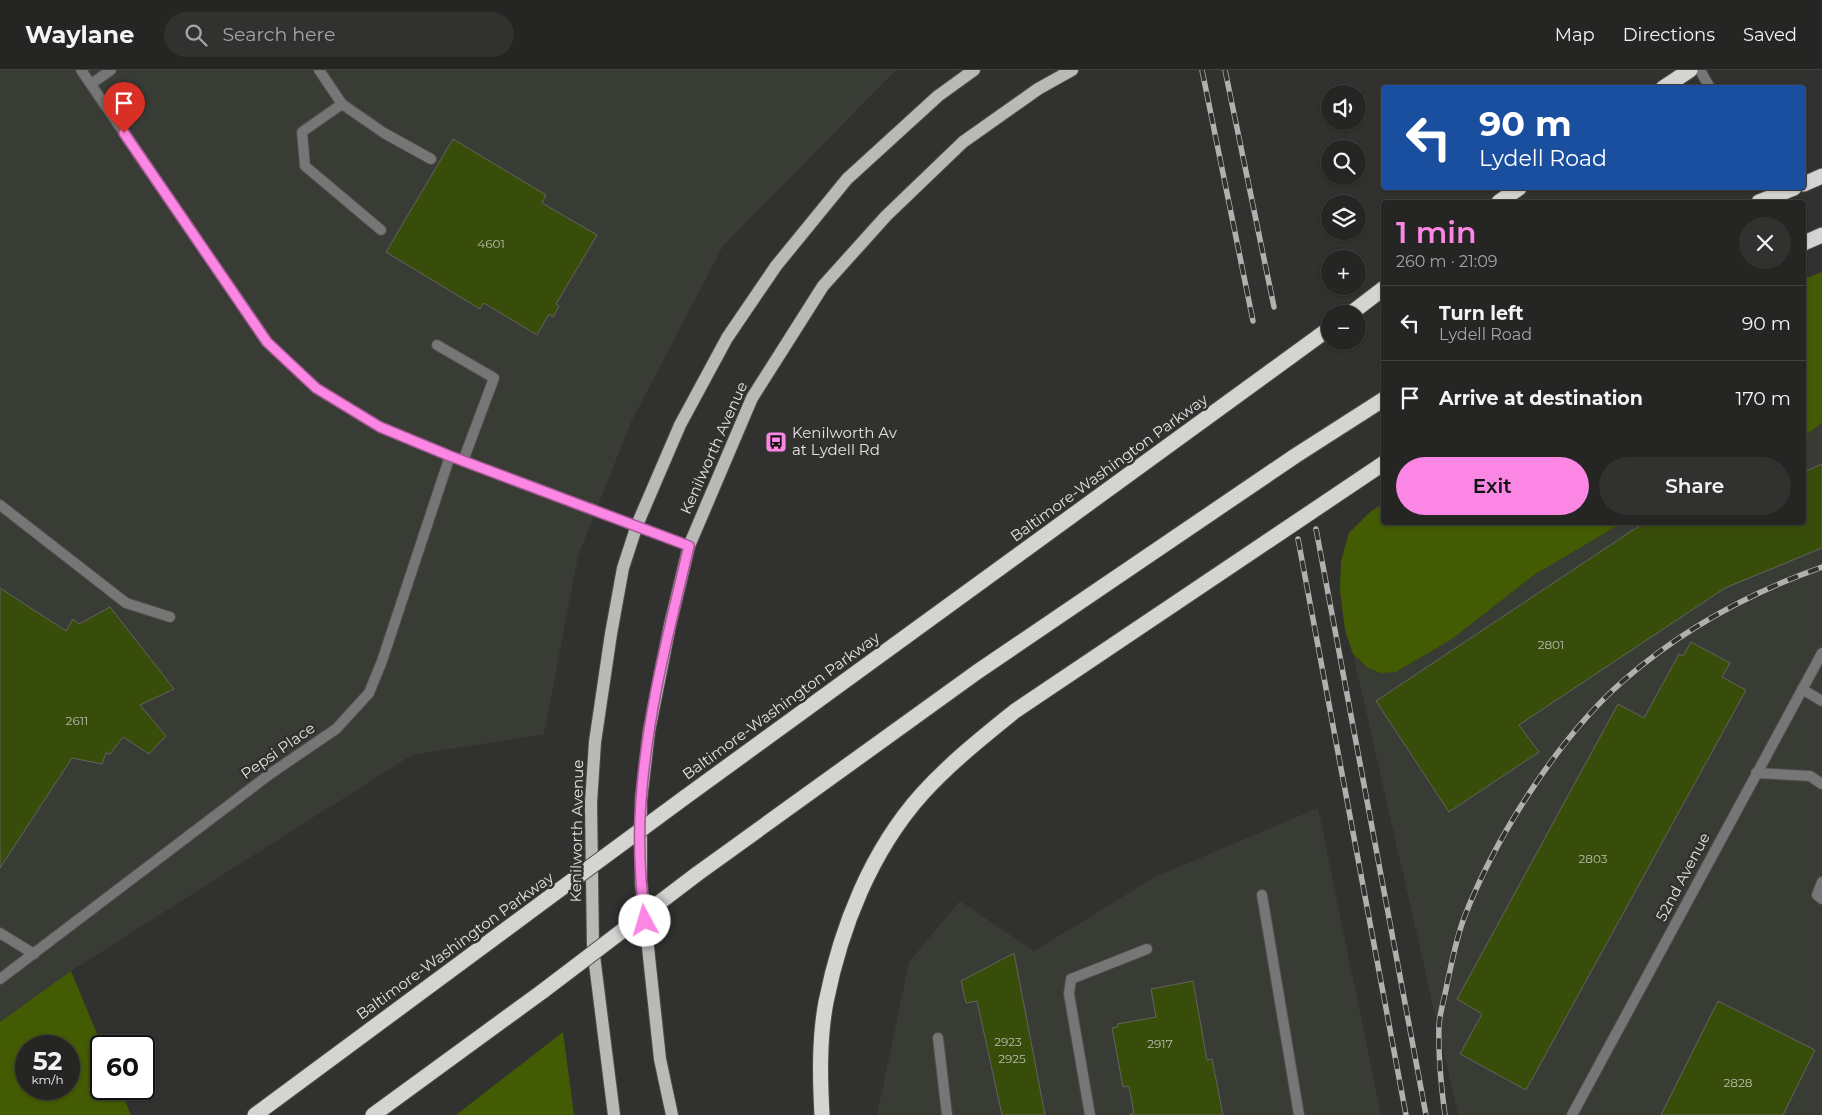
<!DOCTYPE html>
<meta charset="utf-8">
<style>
body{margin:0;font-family:Montserrat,sans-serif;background:#313230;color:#f1f3f6;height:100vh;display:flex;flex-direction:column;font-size:19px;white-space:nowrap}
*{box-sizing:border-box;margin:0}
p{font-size:16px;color:#a3a5a6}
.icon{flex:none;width:28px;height:28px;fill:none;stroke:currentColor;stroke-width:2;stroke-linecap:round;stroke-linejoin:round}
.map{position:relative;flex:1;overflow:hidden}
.drawer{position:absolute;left:1381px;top:130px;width:425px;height:325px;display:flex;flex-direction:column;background:#252623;border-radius:5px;box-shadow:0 1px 4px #0004,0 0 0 1px #424341}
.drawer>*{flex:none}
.top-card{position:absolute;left:1381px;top:15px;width:425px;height:105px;border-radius:5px;box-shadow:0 1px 4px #0004,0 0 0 1px #424341;background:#1a4fa0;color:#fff;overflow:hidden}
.controls{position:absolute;left:1321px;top:15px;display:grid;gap:10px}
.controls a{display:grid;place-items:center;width:45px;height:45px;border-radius:50%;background:#252623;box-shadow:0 1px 4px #0004,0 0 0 1px #424341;font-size:25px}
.speed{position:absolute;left:15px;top:965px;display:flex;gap:10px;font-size:25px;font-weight:700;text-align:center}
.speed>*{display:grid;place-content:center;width:65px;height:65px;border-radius:50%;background:#252623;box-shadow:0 1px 4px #0004,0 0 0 1px #424341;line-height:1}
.speed small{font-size:12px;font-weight:400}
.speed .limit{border:2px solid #111;border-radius:8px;background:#fff;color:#111}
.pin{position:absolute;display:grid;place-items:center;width:42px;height:42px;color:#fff;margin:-51px -21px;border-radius:50% 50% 50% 0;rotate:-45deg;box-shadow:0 0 5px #0007}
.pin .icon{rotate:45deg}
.me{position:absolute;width:55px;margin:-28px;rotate:354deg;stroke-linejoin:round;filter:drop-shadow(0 0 4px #0008)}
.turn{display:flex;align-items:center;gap:18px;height:105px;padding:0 15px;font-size:22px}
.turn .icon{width:65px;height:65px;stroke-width:2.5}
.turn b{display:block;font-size:35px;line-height:42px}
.round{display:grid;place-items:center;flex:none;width:52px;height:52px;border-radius:26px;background:#313230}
.headline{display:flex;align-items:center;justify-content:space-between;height:85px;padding:0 15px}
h1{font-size:30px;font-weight:600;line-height:38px;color:#fc86e4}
.primary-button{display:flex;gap:10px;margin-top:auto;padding:10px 15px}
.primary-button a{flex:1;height:58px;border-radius:30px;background:#fc86e4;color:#111;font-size:20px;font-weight:600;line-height:58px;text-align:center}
.primary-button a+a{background:#313230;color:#f1f3f6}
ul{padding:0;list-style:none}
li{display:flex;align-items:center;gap:15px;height:75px;padding:0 15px;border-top:1px solid #424341}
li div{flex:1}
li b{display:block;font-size:19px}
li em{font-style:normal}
header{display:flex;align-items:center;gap:30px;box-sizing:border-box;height:70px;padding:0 25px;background:#252623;border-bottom:1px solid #424341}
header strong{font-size:24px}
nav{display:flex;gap:28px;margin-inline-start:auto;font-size:18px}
.search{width:350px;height:45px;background:#313230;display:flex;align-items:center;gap:12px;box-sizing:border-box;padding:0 18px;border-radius:28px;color:#a3a5a6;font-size:19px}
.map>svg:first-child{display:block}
</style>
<header>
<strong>Waylane</strong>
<div class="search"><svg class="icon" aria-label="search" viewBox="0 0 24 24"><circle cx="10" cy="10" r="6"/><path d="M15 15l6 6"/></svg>Search here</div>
<nav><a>Map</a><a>Directions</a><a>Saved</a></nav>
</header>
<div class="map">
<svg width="1822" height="1045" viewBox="0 0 1822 1045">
<rect width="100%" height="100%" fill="#31322f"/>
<g fill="#393c35">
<polygon points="0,0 896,0 723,176 631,352 578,486 544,664 412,685 71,901 0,952"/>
<polygon points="1822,353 1822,1045 1458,1045 1353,584 1368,598 1396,602 1452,569 1534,505 1622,453 1804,452 1804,366"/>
<polygon points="1318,738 1381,1045 877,1045 909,892 960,831 1034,881 1155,807"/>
</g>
<g fill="#435b02" fill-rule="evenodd">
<polygon points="1822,202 1822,353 1804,366 1804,209"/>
<polygon points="1384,433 1384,452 1622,453 1534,505 1452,569 1396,602 1381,603 1368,598 1353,584 1345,560 1340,520 1341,491 1349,463 1370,442"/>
<path d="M 71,901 L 102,976 L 101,1019 L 120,1019 L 131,1045 L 0,1045 L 0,952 ZM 26,976 L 69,976 L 69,1019 L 26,1019 Z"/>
<polygon points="563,962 574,1045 456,1045"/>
</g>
<g fill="#394d0b" stroke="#626360">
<polygon points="453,69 546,125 542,133 597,165 556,234 559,236 553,247 549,244 537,265 484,233 480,239 386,182"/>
<polygon points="1822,394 1822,478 1725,518 1519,655 1539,682 1449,742 1376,631 1645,452 1804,452 1804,402"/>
<polygon points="0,518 66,561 73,549 79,554 110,537 174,619 140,635 166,666 149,684 123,667 110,684 106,683 102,694 72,688 0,798"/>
<polygon points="1691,572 1730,593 1722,607 1746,620 1526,1020 1460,984 1482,944 1457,929 1618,634 1644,648 1679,584 1683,586"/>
<polygon points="1014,883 1045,1045 1002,1045 977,931 966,933 961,911"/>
<polygon points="1193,911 1207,990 1212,989 1223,1045 1129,1045 1134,1043 1129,1016 1123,1017 1112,958 1118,957 1117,954 1156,947 1151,919"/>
<polygon points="1718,931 1815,980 1783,1045 1661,1045"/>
</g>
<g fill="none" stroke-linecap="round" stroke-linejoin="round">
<g stroke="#4d4e4b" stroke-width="12">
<g id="service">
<polyline points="319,0 342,34 384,63 431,89"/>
<polyline points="1700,0 1710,18"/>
<polyline points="342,34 302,62 305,96 381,160"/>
<polyline points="437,275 494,308 463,391"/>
<polyline points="0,435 126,533 170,547"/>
<polyline points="1802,619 1822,631"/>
<polyline points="1756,703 1810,706 1822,714"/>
<polyline points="1822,812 1817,825 1822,829"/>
<polyline points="1262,825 1299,1045"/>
<polyline points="0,863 34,884"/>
<polyline points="938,968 947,1045"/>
<polyline points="1090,1045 1069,924 1071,909 1147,879"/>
</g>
</g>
<g stroke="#4d4e4b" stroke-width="12">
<g id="minor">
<polyline points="81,0 267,272 316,318 380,357 450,386 689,476"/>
<polyline points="91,14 111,0"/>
<polyline points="0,909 270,704 336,659 369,623 382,591 450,386"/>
<polyline points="1572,1045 1822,583"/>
</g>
</g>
<g stroke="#4d4e4b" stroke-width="14">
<g id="primary">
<polyline points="614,1045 593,878 591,733 595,672 611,564 623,498 637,455 680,355 727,268 776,196 847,109 938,26 974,0"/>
<polyline points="672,1045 660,989 641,812 641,730 649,661 670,555 689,476 752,328 823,216 886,146 963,72 1038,19 1072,0"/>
</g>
</g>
<g stroke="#4d4e4b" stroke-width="17">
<g id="motorway">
<polyline points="1663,18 1690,0"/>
<polyline points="1804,114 1822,106"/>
<polyline points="1499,132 1519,118"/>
<polyline points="1759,132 1794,118"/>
<polyline points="1804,173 1822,165"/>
<polyline points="1350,244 1384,218"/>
<polyline points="684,728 1330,258"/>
<polyline points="697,804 977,602 1295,386 1384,329"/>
<polyline points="255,1045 547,829"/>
<polyline points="373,1045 543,921"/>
<path d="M 822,1045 C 820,1008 819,969 826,932 C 841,857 871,781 922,724 C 950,693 983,667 1015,641 L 1384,393"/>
</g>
</g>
<use href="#service" stroke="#757675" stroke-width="10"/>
<use href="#minor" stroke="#757675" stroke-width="10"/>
<use href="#primary" stroke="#b9bab7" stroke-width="12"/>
<use href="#motorway" stroke="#d4d5d2" stroke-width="15"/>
<g stroke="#b0b1af" stroke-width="5.5">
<g id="rail">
<polyline points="1202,0 1253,251"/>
<polyline points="1225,0 1274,237"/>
<polyline points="1316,459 1426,1045"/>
<polyline points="1298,469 1406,1045"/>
<path d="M 1445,1045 C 1441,1015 1438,985 1439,955 C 1440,941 1445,927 1447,914 C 1452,892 1456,869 1464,848 C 1495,768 1558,668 1623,611 C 1681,560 1749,523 1822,497"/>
</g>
</g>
<use href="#rail" stroke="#31322f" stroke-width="4" stroke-dasharray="11" stroke-linecap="butt"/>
<g stroke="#4d4e4b" stroke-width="17" stroke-linecap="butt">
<g id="motorway-bridge">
<polyline points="547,829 684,728"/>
<polyline points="543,921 697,804"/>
</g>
</g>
<use href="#motorway-bridge" stroke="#d4d5d2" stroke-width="15"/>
</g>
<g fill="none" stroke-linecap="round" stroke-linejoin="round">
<g stroke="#a45794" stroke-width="12">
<path id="route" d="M 124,63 L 267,272 L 316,318 L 380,357 L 450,386 L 689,476 C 669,560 647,644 641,730 C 638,770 640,811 645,851"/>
</g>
<use href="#route" stroke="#fc86e4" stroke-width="9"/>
</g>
<defs>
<g id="bus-square" transform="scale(1.125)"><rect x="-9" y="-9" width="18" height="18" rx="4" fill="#fc86e4" stroke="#31322f"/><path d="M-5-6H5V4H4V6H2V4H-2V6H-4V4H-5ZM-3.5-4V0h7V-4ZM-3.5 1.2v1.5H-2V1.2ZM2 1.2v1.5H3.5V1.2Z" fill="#111"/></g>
</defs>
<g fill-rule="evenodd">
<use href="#bus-square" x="776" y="372"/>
</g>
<g text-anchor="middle" stroke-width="5" stroke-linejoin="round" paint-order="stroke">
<g font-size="12" fill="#b8beac">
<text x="491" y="178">4601</text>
<text x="1551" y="579">2801</text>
<text x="77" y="655">2611</text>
<text x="1593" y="793">2803</text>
<text x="1008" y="976">2923</text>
<text x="1160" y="978">2917</text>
<text x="1012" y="993">2925</text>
<text x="1738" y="1017">2828</text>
</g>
<g font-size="15" fill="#e2e3e1" stroke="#31322f" text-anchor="start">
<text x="792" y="368">Kenilworth Av<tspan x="792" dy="17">at Lydell Rd</tspan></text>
</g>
<g font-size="15" fill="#e2e3e1" stroke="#31322f">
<text transform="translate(714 378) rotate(-66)" y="5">Kenilworth Avenue</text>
<text transform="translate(1109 398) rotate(-36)" y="5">Baltimore-Washington Parkway</text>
<text transform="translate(781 636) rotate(-36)" y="5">Baltimore-Washington Parkway</text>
<text transform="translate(278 681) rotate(-35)" y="5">Pepsi Place</text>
<text transform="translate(577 761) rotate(-89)" y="5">Kenilworth Avenue</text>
<text transform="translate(1683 807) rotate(-62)" y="5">52nd Avenue</text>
<text transform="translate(455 876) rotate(-36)" y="5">Baltimore-Washington Parkway</text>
</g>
</g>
</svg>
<div class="controls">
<a><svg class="icon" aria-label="sound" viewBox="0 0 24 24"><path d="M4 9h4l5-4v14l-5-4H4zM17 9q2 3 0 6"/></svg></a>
<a><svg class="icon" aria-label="search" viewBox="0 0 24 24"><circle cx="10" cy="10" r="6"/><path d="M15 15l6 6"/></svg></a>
<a><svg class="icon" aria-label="layers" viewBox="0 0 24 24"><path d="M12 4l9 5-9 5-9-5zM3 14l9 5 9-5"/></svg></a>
<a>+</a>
<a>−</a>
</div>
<div class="speed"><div>52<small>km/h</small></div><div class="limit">60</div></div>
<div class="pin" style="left:124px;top:63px;background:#d93025"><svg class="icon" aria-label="arrive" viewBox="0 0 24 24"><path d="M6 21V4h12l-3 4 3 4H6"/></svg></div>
<svg class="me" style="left:645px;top:851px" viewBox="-20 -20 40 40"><circle r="19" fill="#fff"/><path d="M0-13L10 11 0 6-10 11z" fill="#fc86e4"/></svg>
<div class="top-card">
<div class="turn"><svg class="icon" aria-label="left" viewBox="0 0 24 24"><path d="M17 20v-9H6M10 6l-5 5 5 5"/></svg><div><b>90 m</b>Lydell Road</div></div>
</div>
<section class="drawer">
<div class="headline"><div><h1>1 min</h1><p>260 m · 21:09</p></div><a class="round"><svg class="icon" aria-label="close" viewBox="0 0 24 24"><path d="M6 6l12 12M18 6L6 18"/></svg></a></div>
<ul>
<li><svg class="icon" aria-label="left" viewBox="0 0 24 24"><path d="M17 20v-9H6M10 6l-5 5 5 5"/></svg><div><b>Turn left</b><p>Lydell Road</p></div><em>90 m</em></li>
<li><svg class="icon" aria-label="arrive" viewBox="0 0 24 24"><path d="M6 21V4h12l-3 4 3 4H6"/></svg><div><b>Arrive at destination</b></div><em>170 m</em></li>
</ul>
<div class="primary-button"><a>Exit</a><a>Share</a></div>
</section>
</div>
